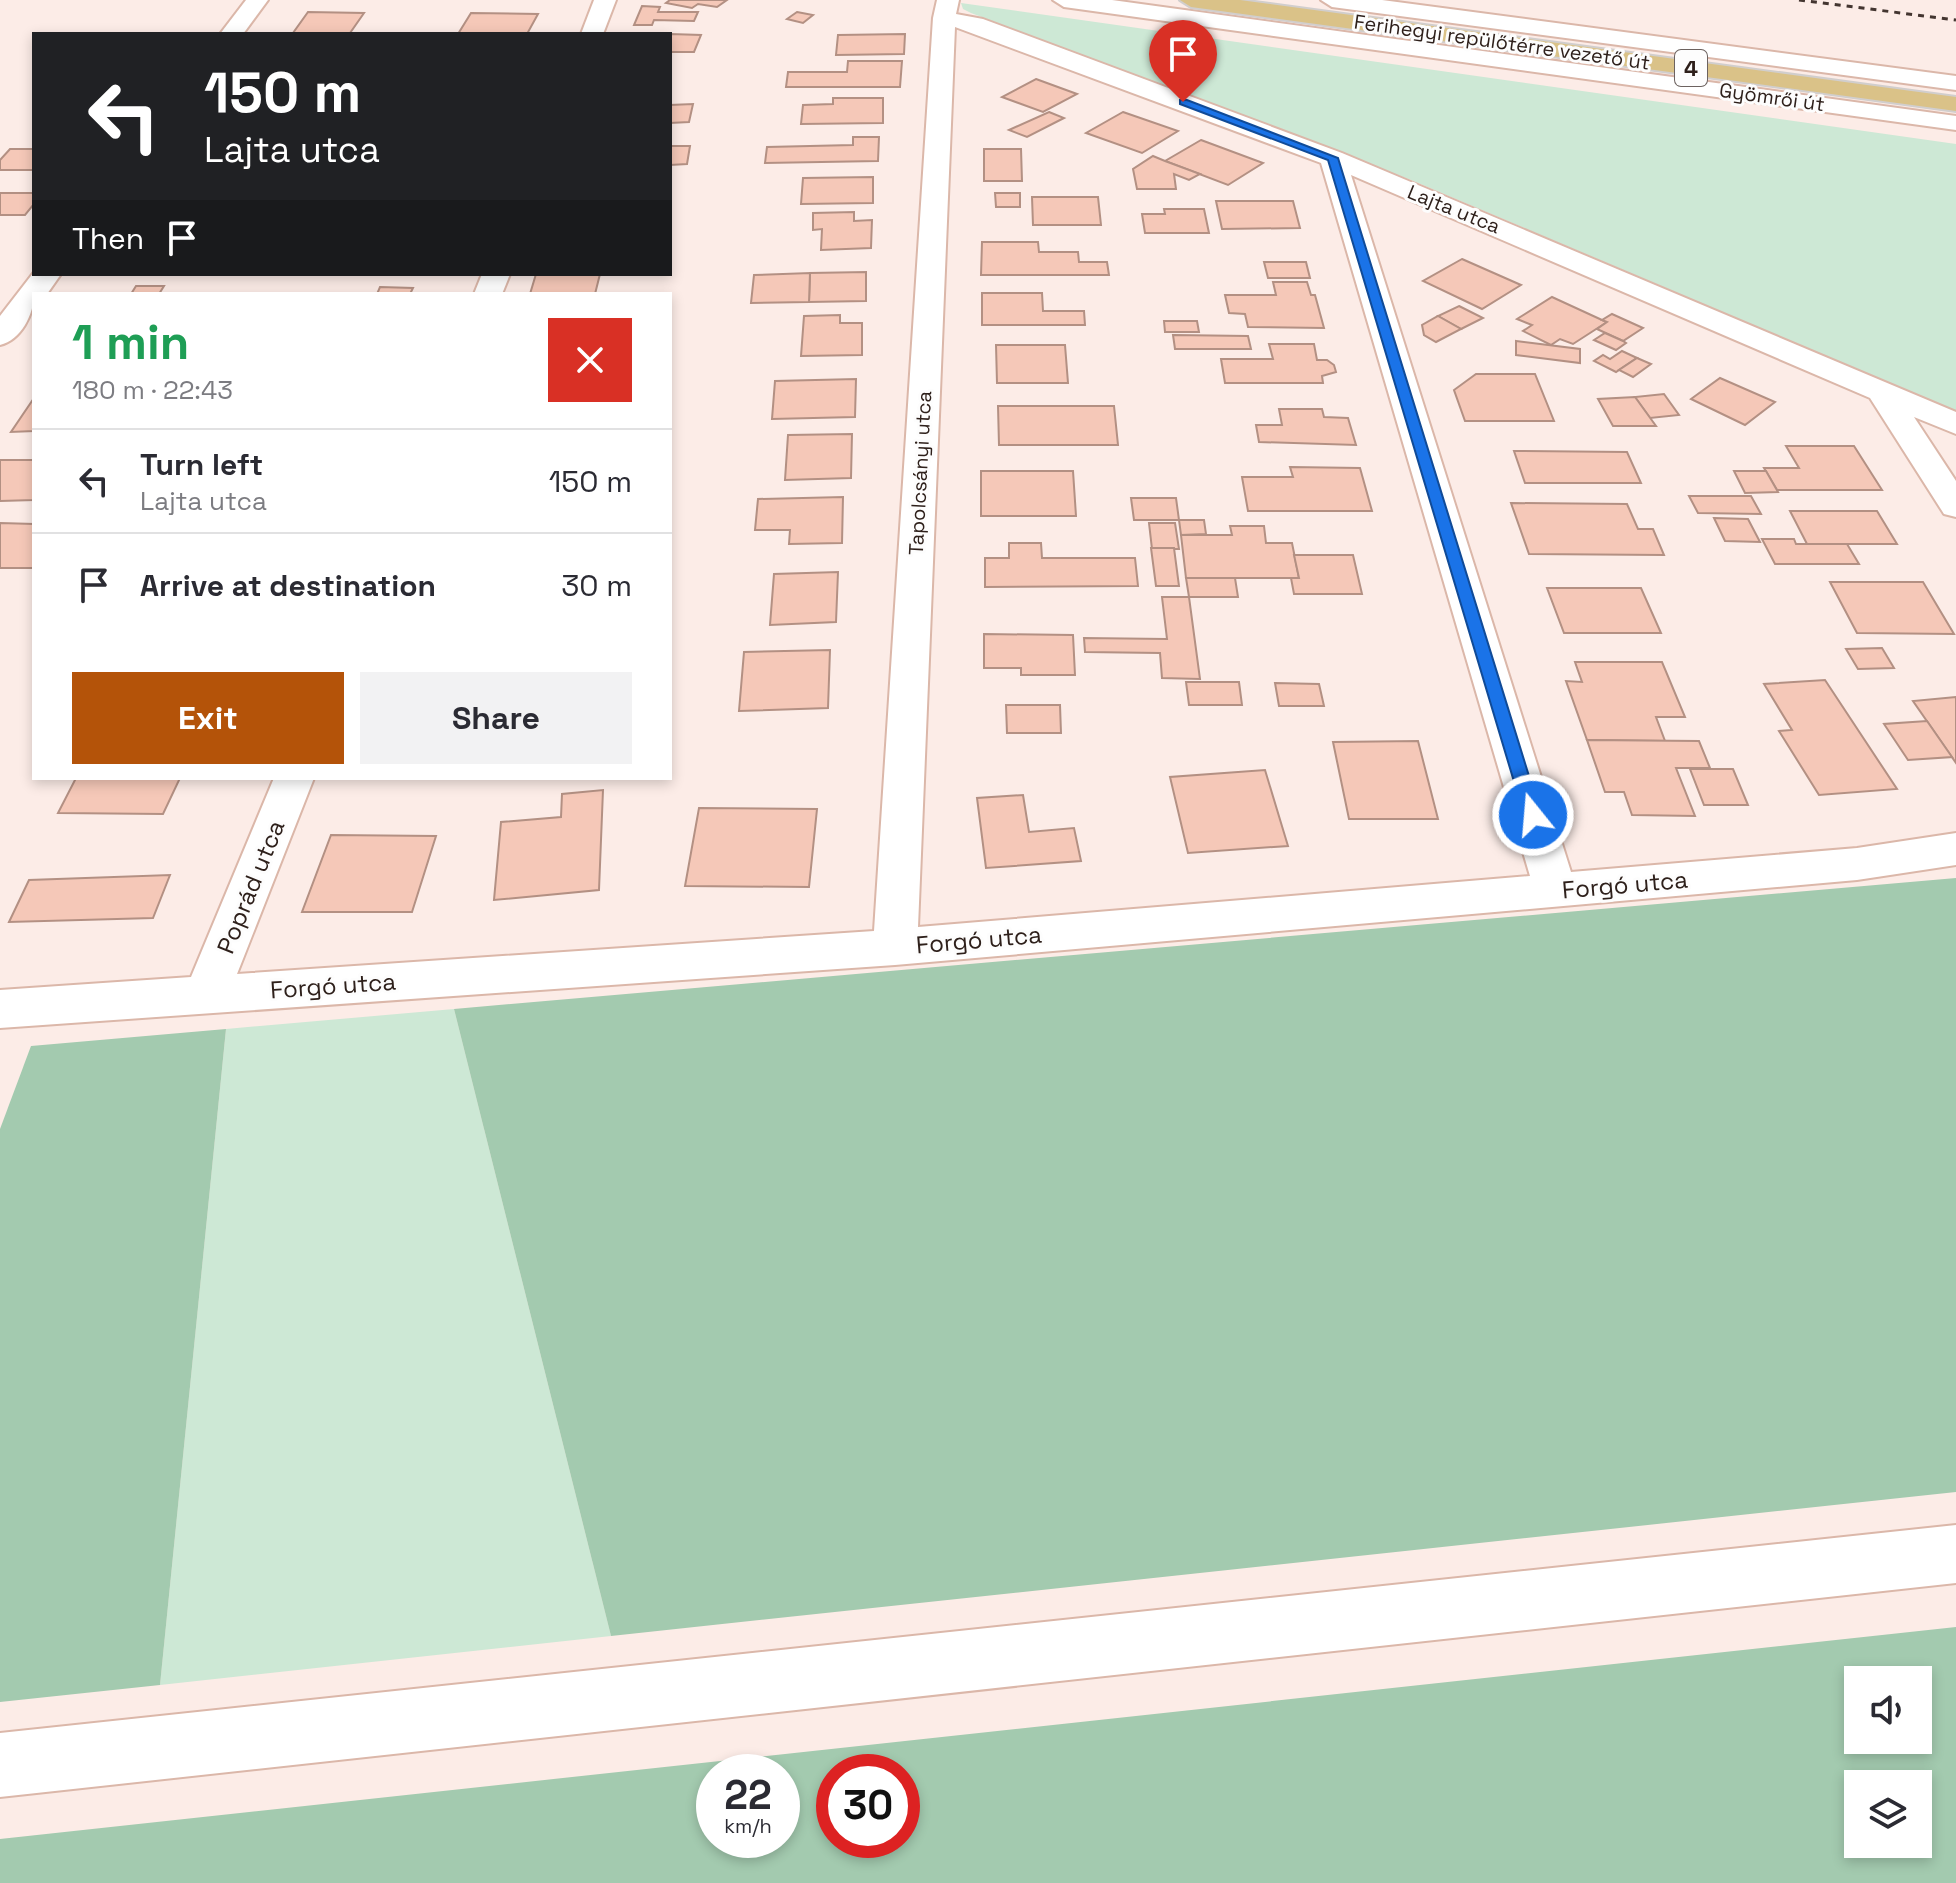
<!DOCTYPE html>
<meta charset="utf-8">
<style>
body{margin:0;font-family:"Space Grotesk",sans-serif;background:#f2f2f3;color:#2b2b33;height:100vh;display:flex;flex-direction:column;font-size:30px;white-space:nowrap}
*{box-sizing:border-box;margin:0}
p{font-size:26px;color:#7c7c81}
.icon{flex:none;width:44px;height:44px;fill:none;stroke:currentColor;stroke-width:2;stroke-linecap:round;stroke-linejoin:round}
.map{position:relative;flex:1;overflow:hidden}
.panel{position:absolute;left:32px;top:292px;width:640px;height:488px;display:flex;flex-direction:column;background:#fff;border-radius:0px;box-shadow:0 4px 12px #0003}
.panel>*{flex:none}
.hud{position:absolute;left:32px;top:32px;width:640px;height:244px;border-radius:0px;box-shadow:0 4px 12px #0003;background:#202124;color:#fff;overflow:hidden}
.fabs{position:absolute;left:1844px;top:1666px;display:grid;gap:16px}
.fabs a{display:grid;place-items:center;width:88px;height:88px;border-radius:0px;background:#fff;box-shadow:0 4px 12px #0003;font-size:40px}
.speed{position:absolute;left:696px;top:1754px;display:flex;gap:16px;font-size:40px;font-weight:700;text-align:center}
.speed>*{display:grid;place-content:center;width:104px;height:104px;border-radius:50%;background:#fff;box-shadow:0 4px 12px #0003;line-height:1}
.speed small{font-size:20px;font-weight:400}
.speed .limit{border:12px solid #d22;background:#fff;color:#111}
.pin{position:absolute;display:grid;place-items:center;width:68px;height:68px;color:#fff;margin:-82px -34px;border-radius:50% 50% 50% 0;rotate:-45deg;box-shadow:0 0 8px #0007}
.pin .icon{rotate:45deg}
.me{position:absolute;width:88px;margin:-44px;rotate:343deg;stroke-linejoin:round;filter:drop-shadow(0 0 6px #0008)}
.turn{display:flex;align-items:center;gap:28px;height:168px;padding:0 40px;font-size:36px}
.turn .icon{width:104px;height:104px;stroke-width:2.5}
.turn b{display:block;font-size:56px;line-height:68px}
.then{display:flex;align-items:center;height:76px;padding:0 40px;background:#0003;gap:16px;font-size:30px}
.round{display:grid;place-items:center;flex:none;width:84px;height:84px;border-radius:0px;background:#f2f2f3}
.overview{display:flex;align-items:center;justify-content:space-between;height:136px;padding:0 40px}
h1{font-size:48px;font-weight:600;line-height:60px;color:#1e9e55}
.button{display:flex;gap:16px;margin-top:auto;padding:16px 40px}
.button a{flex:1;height:92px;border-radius:0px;background:#b45309;color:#fff;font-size:32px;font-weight:600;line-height:92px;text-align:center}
.button a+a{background:#f2f2f3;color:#2b2b33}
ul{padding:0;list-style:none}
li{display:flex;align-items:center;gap:24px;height:104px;padding:0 40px;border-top:2px solid #e1e1e2}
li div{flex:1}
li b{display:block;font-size:30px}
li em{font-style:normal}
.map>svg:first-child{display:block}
</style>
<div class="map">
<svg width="1956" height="1883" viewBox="0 0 1956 1883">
<rect width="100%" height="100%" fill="#fcece7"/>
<g fill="#cde8d5">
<polygon points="961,3 1956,144 1956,411 1411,180 971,13 963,9"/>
<polygon points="454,1009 611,1636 160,1685 226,1029"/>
</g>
<g fill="#a3caaf" fill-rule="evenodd">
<polygon points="1956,878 1956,1492 611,1636 454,1009"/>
<polygon points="226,1029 160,1685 0,1702 0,1129 31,1046"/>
<path d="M 1956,1627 L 1956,1883 L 0,1883 L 0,1839 ZM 1858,1680 L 1918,1680 L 1918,1740 L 1858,1740 ZM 714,1772 L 782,1772 L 782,1840 L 714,1840 ZM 834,1772 L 902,1772 L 902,1840 L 834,1840 ZM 1858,1784 L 1918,1784 L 1918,1844 L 1858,1844 Z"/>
</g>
<g fill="#f5c8b8" stroke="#b39083" stroke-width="2">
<polygon points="670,0 727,0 717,7 698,4 692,8 666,3"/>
<polygon points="642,6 660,7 658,12 698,12 694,21 654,20 652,25 634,25"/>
<polygon points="308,12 364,13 350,33 293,33"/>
<polygon points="797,12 813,15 803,23 787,19"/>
<polygon points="471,13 538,14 527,34 458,34"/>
<polygon points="670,34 701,35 694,52 670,52"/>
<polygon points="905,34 904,54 836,55 838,35"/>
<polygon points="848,61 902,61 900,87 786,87 788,72 847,72"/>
<polygon points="1036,79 1077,94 1043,112 1002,97"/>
<polygon points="833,98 883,98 883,123 801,124 803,105 833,104"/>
<polygon points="693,104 689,122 670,123 670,105"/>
<polygon points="1049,112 1064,118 1027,137 1009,130"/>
<polygon points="1123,112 1178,131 1142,153 1086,133"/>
<polygon points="853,137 879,137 878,161 765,163 767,147 853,145"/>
<polygon points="1201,140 1263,163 1228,185 1165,161"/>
<polygon points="670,146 690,146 687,164 670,165"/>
<polygon points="10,149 34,149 34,170 0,170 0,160"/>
<polygon points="984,149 1021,149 1022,181 984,181"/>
<polygon points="1153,156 1165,161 1200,174 1189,180 1174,174 1176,189 1137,189 1133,169"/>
<polygon points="873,177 873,203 801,204 803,178"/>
<polygon points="0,193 34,193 34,204 25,215 0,215"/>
<polygon points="995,193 1020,193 1020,207 996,207"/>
<polygon points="1032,197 1098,197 1101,225 1033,225"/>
<polygon points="1216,201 1293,201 1300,228 1222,229"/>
<polygon points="1164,209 1204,209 1209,233 1145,233 1142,214 1165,214"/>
<polygon points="854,212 854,221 872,220 871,248 821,250 822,229 813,230 813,213"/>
<polygon points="982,242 1038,242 1039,252 1078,252 1079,262 1107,262 1109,275 981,275"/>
<polygon points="1462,259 1521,285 1482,309 1423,281"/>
<polygon points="1264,262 1306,262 1310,278 1268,278"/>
<polygon points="866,272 866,301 809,302 810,273"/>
<polygon points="810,273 809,302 751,303 754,275"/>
<polygon points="536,274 600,274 595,294 530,294"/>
<polygon points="1273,282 1307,282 1311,295 1315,295 1324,328 1248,327 1245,314 1229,313 1225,295 1276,295"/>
<polygon points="136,286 164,286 159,294 131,294"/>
<polygon points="380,287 413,288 410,294 377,294"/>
<polygon points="982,293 1042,293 1043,311 1084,311 1085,325 982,325"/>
<polygon points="1552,297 1602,320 1607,322 1573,344 1560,339 1551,345 1523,331 1532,325 1517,319"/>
<polygon points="1459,306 1483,318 1461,329 1438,316"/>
<polygon points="1612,314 1643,328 1623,341 1597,329 1607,322 1602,320"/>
<polygon points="840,315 840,323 862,323 862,355 801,356 804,316"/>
<polygon points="1438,316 1461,329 1436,342 1424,335 1422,325"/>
<polygon points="1164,321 1197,321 1199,332 1165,332"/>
<polygon points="1605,333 1623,341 1626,343 1616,350 1594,340"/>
<polygon points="1173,335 1248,336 1251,349 1175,349"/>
<polygon points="1516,341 1580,349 1580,363 1516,355"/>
<polygon points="1269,344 1314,344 1317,360 1327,360 1334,365 1336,372 1322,376 1323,383 1225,383 1221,359 1273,359"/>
<polygon points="996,345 1065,345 1068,383 997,383"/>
<polygon points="1622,351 1637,358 1616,372 1594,361 1603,355 1610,359"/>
<polygon points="1637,358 1651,364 1633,377 1619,370"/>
<polygon points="1476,374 1535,374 1554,421 1465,421 1454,390"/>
<polygon points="1720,378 1775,402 1745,425 1691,399"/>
<polygon points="856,379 855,417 772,419 775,381"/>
<polygon points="1664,394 1679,415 1650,418 1635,397"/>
<polygon points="1635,397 1656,426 1613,426 1598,399"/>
<polygon points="34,398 34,431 11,432"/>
<polygon points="998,406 1114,406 1118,445 999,445"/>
<polygon points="1279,409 1322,409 1324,417 1348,418 1356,445 1259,442 1256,425 1282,425"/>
<polygon points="852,434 851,478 785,480 788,435"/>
<polygon points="1786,446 1854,446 1882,490 1777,490 1764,468 1799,468"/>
<polygon points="1514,451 1627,452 1641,483 1525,483"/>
<polygon points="0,460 34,460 34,500 0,501"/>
<polygon points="1290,467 1360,468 1372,511 1248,511 1242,477 1293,477"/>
<polygon points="981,471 1073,471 1076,516 981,516"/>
<polygon points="1734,471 1766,471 1778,492 1745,493"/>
<polygon points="1689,496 1751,496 1761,514 1698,513"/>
<polygon points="843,497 842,543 789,544 790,530 755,530 758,499"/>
<polygon points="1131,498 1176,498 1179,520 1134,520"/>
<polygon points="1511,503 1627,504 1638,529 1653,529 1664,555 1529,554"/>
<polygon points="1790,511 1877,511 1897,544 1807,544"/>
<polygon points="1714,518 1748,519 1760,542 1725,541"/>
<polygon points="1179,520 1204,520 1206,534 1181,535"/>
<polygon points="0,523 34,524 34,568 0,568"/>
<polygon points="1149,523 1175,523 1179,549 1152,549"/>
<polygon points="1230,526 1264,526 1266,543 1292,543 1299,578 1186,578 1181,535 1232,535"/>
<polygon points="1762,539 1794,539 1796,544 1847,544 1859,564 1775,564"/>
<polygon points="1009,543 1041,543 1042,558 1135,558 1138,586 985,587 985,558 1009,558"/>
<polygon points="1151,548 1174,548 1179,586 1156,586"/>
<polygon points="1294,555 1353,555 1362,594 1294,594 1291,578 1299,578"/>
<polygon points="838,572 836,622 770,625 774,574"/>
<polygon points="1186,578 1235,578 1238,597 1189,597"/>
<polygon points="1830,582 1923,582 1954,634 1857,633"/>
<polygon points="1547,588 1641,588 1661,633 1564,633"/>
<polygon points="1162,597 1189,597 1200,679 1162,678 1160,653 1085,652 1084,638 1167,639"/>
<polygon points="984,634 1073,635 1075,675 1021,675 1021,668 984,668"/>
<polygon points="1882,648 1894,668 1858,669 1846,649"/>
<polygon points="830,650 828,708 739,711 744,652"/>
<polygon points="1575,662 1662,662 1685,717 1656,717 1665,741 1587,740 1566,681 1582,682"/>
<polygon points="1825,680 1897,789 1819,795 1779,731 1792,730 1764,684"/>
<polygon points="1186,682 1239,682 1242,705 1189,705"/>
<polygon points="1275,683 1319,684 1324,706 1279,706"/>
<polygon points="1956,697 1956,763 1913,701"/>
<polygon points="1006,705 1060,705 1061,733 1007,733"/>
<polygon points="1927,721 1952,757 1908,760 1884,724"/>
<polygon points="1587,740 1699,741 1710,768 1676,768 1695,816 1632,815 1624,792 1605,792"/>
<polygon points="1418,741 1438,819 1349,819 1333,742"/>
<polygon points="1690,769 1733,769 1748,805 1704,805"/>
<polygon points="1265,770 1288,846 1188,853 1170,777"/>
<polygon points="76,778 180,778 163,814 58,813"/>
<polygon points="603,790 599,890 494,900 501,822 561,817 562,794"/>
<polygon points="1023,795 1029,832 1074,828 1081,861 986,868 977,798"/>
<polygon points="699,808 817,809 809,887 685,886"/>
<polygon points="331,835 436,836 412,912 302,912"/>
<polygon points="170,875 153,918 9,922 29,880"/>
</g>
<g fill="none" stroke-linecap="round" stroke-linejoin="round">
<g stroke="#dbb7a9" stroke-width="4">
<g id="minor">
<polygon points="246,0 268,0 243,34 220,34"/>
<polygon points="594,0 616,0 603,34 581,34"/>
<path d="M 937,0 L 959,0 L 956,14 L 983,19 L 1342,153 L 1956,412 L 1956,434 L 1914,417 L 1956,481 L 1956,517 L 1944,514 L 1870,398 L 1351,175 L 1571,872 L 1857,848 L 1956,833 L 1956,865 L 1857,880 L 895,965 L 0,1028 L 0,990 L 191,977 L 274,778 L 314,778 L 237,974 L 874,931 L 933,18 ZM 955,27 L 1321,163 L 1530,876 L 918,927 Z"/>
<polygon points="1053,0 1112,0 1956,116 1956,130 1064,7"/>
<polygon points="1321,0 1382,0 1956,76 1956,90 1332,7"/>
<path d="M 34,272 L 61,274 L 47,294 L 34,294 C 34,314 21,340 0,345 L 0,316 Z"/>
<polygon points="482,274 510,274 502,294 474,294"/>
<polygon points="1956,1525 1956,1583 0,1797 0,1733"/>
</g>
</g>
<g stroke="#d1cecd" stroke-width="4">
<polygon id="major" points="1180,0 1240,0 1956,97 1956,111 1191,7"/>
</g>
<use href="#minor" fill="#fff" fill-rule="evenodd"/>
<use href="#major" fill="#dac288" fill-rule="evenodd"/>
<polyline stroke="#433530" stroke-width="3" stroke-dasharray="6 6" stroke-linecap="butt" points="1799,0 1956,20"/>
</g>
<polygon fill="#1a73e8" stroke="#114b97" stroke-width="2" points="1180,100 1187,100 1338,158 1541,815 1539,820 1527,820 1524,815 1328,160 1180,104"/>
<g text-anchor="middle" stroke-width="6" stroke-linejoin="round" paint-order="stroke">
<g font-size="20" fill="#2e201b" stroke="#fdfdfd">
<text transform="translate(1502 42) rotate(8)" y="7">Ferihegyi repülőtérre vezető út</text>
<text transform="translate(1772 97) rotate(8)" y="7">Gyömrői út</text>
<text transform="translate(1454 209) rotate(22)" y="7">Lajta utca</text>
<text transform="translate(920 473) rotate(-87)" y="7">Tapolcsányi utca</text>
</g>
<rect fill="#fdfdfd" stroke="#6c625f" stroke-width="2" x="1675" y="50" width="32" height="36" rx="6"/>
<g font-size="22" font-weight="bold" fill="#2e201b">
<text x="1691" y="76">4</text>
</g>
<g font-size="24" fill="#2e201b" stroke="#fdfdfd">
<text transform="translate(1625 885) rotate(-5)" y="8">Forgó utca</text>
<text transform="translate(251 887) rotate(-68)" y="8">Poprád utca</text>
<text transform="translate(979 940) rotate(-5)" y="8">Forgó utca</text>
<text transform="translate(333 986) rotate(-4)" y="8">Forgó utca</text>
</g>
</g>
</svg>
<div class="fabs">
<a><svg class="icon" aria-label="sound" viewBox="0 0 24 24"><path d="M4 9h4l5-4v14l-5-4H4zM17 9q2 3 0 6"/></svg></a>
<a><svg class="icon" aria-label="layers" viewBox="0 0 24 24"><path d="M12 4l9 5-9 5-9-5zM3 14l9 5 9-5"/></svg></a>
</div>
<div class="speed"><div>22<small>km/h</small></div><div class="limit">30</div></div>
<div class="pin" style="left:1183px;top:102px;background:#d93025"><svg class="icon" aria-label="arrive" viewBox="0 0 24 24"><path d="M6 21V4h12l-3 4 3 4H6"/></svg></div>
<svg class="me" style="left:1533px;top:815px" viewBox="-20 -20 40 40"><circle r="17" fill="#1a73e8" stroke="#fff" stroke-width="3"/><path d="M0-11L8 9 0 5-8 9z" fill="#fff"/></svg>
<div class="hud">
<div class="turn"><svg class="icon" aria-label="left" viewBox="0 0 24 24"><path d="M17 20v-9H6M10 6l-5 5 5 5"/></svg><div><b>150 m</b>Lajta utca</div></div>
<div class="then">Then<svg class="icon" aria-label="arrive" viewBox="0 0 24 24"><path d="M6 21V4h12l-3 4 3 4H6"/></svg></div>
</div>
<section class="panel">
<div class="overview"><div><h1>1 min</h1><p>180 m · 22:43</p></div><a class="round" style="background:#d93025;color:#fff"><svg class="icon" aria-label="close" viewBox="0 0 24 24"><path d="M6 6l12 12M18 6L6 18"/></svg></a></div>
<ul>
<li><svg class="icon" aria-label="left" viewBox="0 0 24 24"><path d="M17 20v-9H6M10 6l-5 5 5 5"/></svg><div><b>Turn left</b><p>Lajta utca</p></div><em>150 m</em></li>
<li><svg class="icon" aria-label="arrive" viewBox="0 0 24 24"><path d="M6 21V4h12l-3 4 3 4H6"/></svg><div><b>Arrive at destination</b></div><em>30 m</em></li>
</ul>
<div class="button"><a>Exit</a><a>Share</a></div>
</section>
</div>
